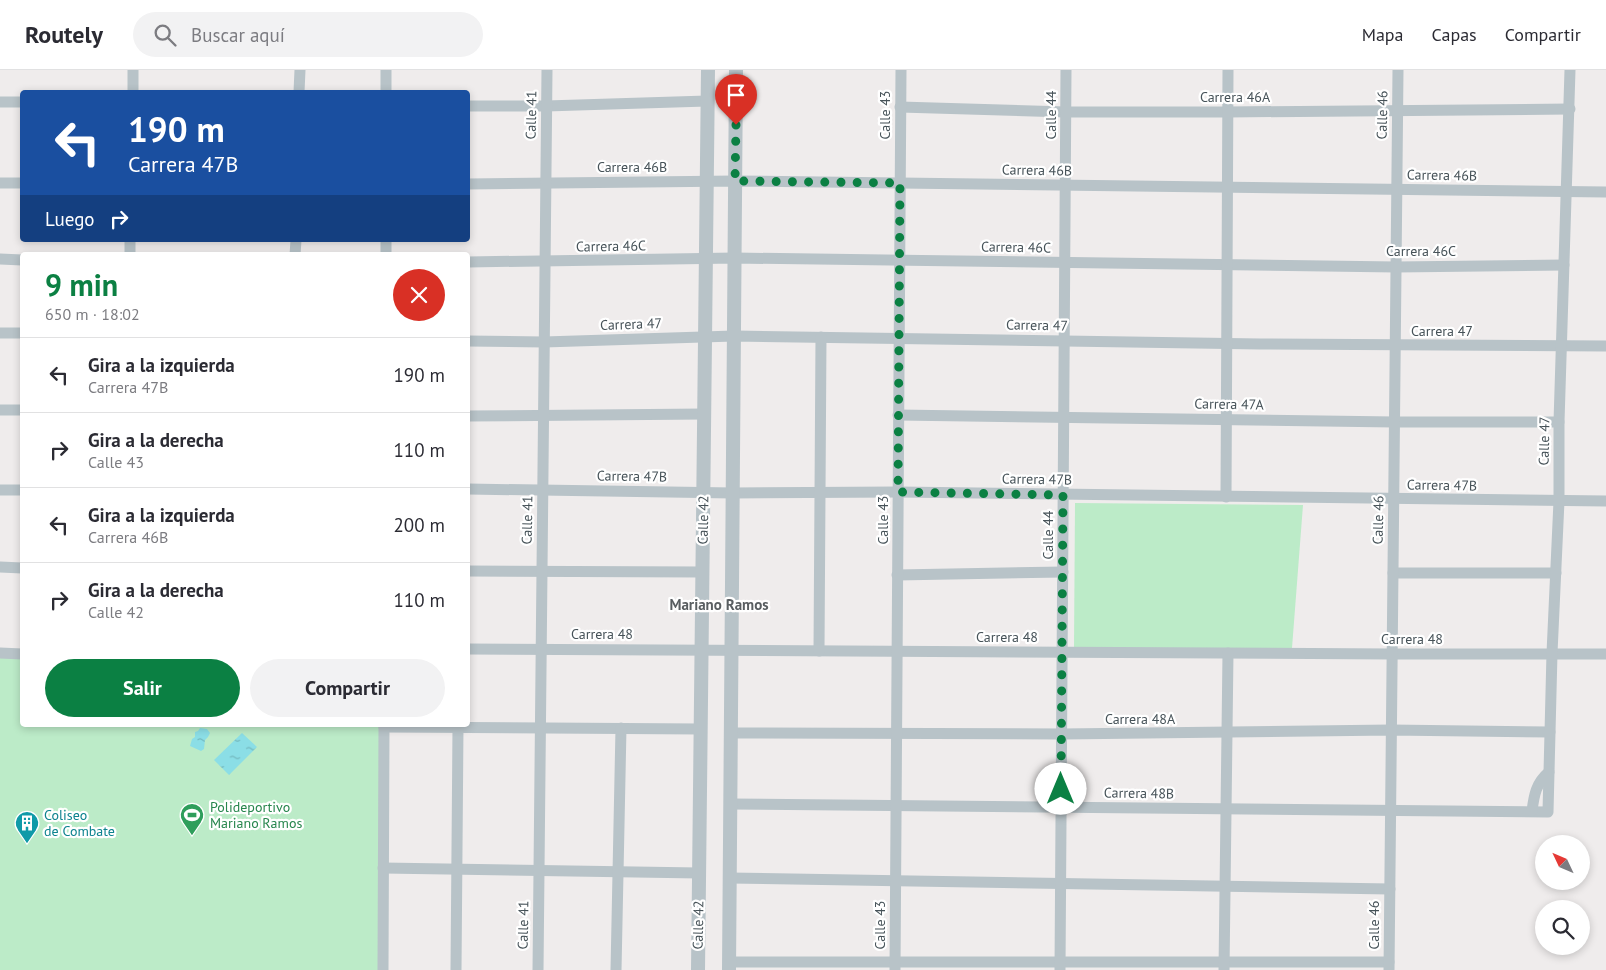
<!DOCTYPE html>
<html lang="es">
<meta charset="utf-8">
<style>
body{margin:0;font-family:"PT Sans",sans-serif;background:#f2f2f3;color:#2b2b33;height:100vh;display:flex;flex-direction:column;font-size:19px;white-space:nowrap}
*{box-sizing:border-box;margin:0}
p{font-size:16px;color:#7c7c81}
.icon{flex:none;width:28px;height:28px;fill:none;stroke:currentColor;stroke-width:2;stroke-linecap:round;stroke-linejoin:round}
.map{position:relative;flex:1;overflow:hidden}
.sheet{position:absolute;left:20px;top:182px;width:450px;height:475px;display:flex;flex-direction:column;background:#fff;border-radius:5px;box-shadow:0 2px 8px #0003}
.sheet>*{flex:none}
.guide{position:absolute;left:20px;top:20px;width:450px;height:152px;border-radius:5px;box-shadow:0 2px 8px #0003;background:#1a4fa0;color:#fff;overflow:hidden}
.needle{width:32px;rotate:314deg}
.fabs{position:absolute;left:1535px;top:765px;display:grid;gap:10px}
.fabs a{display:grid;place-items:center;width:55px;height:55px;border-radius:50%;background:#fff;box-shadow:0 2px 8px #0003;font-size:25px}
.pin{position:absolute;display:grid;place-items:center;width:42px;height:42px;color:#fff;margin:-51px -21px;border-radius:50% 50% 50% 0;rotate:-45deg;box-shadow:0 0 5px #0007}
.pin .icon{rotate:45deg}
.me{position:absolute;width:55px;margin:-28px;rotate:0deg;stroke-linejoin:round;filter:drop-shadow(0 0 4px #0008)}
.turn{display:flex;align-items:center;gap:18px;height:105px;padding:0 25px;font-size:22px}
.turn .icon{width:65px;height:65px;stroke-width:2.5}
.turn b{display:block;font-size:35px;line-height:42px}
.then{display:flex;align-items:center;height:48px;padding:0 25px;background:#0003;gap:10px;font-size:19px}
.round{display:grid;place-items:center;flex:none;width:52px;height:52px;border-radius:26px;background:#f2f2f3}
.summary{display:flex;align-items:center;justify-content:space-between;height:85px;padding:0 25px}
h1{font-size:30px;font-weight:700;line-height:38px;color:#0b8043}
.button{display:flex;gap:10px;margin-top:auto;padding:10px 25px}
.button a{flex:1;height:58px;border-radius:30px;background:#0b8043;color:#fff;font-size:20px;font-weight:700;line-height:58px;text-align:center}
.button a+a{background:#f2f2f3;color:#2b2b33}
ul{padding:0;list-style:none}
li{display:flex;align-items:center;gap:15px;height:75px;padding:0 25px;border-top:1px solid #e1e1e2}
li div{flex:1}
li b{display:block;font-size:19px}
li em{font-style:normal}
header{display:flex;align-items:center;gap:30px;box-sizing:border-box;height:70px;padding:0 25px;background:#fff;border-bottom:1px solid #e1e1e2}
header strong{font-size:24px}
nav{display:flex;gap:28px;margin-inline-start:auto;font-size:18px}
.search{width:350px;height:45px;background:#f2f2f3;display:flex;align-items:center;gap:12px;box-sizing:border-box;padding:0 18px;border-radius:28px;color:#7c7c81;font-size:19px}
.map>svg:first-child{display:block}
</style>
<header>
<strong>Routely</strong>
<div class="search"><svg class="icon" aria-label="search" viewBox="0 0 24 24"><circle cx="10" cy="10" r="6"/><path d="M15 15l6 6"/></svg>Buscar aquí</div>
<nav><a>Mapa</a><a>Capas</a><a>Compartir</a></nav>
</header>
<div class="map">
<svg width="1606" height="900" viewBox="0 0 1606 900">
<defs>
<pattern id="water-ripples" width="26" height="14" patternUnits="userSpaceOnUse" patternTransform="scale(1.25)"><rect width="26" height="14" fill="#8bdee6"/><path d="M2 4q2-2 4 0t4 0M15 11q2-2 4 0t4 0" fill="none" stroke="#73b7bd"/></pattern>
</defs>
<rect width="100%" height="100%" fill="#efecec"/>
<g fill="#bcebc8">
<polygon points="1075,433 1303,435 1292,578 1074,578"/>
<polygon points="0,583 22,584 22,655 384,655 383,900 0,900"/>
</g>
<g fill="url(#water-ripples)">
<polygon points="200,658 207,659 210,663 208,667 205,670 204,679 201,681 190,676 192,669 195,667 195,662 198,661"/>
<polygon points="242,663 257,677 229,705 214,690"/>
</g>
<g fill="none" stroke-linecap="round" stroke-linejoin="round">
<g stroke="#b8c3c8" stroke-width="11">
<polyline points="133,22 133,0"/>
<polyline points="299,22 300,0"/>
<polyline points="386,22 386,0"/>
<polyline points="0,32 22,32"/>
<polyline points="468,36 546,36 707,31"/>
<polyline points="900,37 1066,42 1228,42 1570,39"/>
<polyline points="0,113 22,113"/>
<polyline points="468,114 735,111 1606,122"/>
<polyline points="130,185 130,170"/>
<polyline points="295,185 296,170"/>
<polyline points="386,185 386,170"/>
<polyline points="0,189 22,190"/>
<polyline points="468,192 735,188 1396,197 1564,195"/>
<polyline points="0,263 22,263"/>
<polyline points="468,271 544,272 734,266 1260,274 1606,276"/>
<polyline points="0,340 22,340"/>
<polyline points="898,345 1394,352 1559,352"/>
<polyline points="468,346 704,344"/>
<polyline points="468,419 733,423 898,422 1606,431"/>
<polyline points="0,420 22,420"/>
<polyline points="1226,427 1228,0"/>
<polyline points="0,497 22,498"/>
<polyline points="468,501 702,502"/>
<polyline points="1393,503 1556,503"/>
<polyline points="897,505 1063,502"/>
<polyline points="468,579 1392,584 1606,584"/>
<polyline points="819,581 821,267"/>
<polyline points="0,583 22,584"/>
<polyline points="384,657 700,659"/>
<polyline points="731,663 1062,664 1391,660 1550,662"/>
<polyline points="730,734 1548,742 1552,583 1559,431 1559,352 1570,0"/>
<path d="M 1532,741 C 1534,725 1536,713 1549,702"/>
<polyline points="383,798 699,803"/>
<polyline points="729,808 1390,819"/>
<polyline points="729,892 1389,892"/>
<polyline points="383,900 384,655"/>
<polyline points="456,900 458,657"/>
<polyline points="538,900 547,0"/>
<polyline points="616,900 621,658"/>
<polyline points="895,900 901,0"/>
<polyline points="1060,900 1066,0"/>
<polyline points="1224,900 1228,583"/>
<polyline points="1389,900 1398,0"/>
</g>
<g stroke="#b8c3c8" stroke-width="14">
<polyline points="698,900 708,0"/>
<polyline points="729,900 736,0"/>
</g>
</g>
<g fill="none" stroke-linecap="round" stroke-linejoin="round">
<polyline stroke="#0b8043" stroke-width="9" stroke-dasharray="0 16.2" points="736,55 735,111 900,113 898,422 1063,425 1061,719"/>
</g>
<defs>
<g id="stadium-pin" transform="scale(1.25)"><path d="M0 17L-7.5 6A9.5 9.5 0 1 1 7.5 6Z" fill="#2e9e5b" stroke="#fff"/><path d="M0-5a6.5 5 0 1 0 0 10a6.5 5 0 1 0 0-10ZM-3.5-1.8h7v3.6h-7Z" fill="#fff"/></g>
<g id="building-pin" transform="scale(1.25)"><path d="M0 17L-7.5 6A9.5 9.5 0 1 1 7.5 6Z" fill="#0f9aa8" stroke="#fff"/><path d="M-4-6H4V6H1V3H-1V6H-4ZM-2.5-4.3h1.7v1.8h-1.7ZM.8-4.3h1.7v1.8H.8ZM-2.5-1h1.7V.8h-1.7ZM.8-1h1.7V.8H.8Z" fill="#fff"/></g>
</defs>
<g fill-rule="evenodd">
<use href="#stadium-pin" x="192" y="745"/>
<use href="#building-pin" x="27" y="753"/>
</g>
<g text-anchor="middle" stroke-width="4.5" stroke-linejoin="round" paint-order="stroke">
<g font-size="14" fill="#465258" stroke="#fff">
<text x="1235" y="32">Carrera 46A</text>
<text transform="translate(531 45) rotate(-89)" y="5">Calle 41</text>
<text transform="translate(885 45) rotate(-90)" y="5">Calle 43</text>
<text transform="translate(1051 45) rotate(-90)" y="5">Calle 44</text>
<text transform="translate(1382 45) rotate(-89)" y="5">Calle 46</text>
<text x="632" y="102">Carrera 46B</text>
<text transform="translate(1037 100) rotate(1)" y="5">Carrera 46B</text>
<text transform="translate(1442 105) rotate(1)" y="5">Carrera 46B</text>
<text transform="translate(611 176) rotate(-1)" y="5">Carrera 46C</text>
<text transform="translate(1016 177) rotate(1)" y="5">Carrera 46C</text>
<text x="1421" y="186">Carrera 46C</text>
<text transform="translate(631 254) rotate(-2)" y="5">Carrera 47</text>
<text transform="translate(1037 255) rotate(1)" y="5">Carrera 47</text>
<text x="1442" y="266">Carrera 47</text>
<text transform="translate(1229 334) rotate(1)" y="5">Carrera 47A</text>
<text transform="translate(1544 371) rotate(-89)" y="5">Calle 47</text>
<text transform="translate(632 406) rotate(1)" y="5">Carrera 47B</text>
<text transform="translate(1037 409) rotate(1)" y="5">Carrera 47B</text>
<text transform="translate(1442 415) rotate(1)" y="5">Carrera 47B</text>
<text transform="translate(527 450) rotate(-89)" y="5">Calle 41</text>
<text transform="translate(703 450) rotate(-89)" y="5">Calle 42</text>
<text transform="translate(883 450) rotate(-90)" y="5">Calle 43</text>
<text transform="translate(1378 450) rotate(-89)" y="5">Calle 46</text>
<text transform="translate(1048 465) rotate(-90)" y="5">Calle 44</text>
<text x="602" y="569">Carrera 48</text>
<text x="1007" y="572">Carrera 48</text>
<text x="1412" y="574">Carrera 48</text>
<text x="1140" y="654">Carrera 48A</text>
<text transform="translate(1139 723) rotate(1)" y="5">Carrera 48B</text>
<text transform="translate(523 855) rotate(-89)" y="5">Calle 41</text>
<text transform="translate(698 855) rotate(-89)" y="5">Calle 42</text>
<text transform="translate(880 855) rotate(-90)" y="5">Calle 43</text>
<text transform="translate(1374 855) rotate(-90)" y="5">Calle 46</text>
</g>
<g font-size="14" fill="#27864d" stroke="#fff" text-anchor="start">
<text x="210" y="742">Polideportivo<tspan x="210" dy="16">Mariano Ramos</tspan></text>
</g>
<g font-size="14" fill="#0d838f" stroke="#fff" text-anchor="start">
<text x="44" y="750">Coliseo<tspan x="44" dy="16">de Combate</tspan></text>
</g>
<g font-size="15" font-weight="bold" fill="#595e61" stroke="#fff">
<text x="719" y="540">Mariano Ramos</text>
</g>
</g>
</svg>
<div class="fabs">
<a><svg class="needle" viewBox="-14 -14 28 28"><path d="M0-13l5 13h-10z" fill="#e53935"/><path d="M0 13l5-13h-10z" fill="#7c7c81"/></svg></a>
<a><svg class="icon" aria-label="search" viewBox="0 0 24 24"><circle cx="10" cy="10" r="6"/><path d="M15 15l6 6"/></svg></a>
</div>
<div class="pin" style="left:736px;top:55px;background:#d93025"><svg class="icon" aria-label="arrive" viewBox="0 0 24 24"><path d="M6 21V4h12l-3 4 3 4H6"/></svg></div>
<svg class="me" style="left:1061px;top:719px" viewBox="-20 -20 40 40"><circle r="19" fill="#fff"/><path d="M0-13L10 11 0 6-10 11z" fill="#0b8043"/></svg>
<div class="guide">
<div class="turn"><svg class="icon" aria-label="left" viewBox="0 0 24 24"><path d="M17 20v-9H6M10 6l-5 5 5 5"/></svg><div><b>190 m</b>Carrera 47B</div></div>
<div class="then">Luego<svg class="icon" aria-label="right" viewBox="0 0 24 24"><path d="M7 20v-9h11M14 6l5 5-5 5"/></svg></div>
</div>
<section class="sheet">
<div class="summary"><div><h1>9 min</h1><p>650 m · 18:02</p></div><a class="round" style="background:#d93025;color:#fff"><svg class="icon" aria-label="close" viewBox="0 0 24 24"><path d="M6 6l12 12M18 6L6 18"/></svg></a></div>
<ul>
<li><svg class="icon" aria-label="left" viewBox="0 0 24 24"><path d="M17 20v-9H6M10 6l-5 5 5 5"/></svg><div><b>Gira a la izquierda</b><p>Carrera 47B</p></div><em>190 m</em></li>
<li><svg class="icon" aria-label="right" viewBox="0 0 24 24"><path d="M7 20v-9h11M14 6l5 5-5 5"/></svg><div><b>Gira a la derecha</b><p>Calle 43</p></div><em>110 m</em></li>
<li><svg class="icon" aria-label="left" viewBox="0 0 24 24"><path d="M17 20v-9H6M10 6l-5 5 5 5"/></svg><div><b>Gira a la izquierda</b><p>Carrera 46B</p></div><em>200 m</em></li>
<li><svg class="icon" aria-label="right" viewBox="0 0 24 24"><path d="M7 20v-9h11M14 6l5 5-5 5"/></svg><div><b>Gira a la derecha</b><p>Calle 42</p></div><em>110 m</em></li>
</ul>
<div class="button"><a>Salir</a><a>Compartir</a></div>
</section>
</div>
